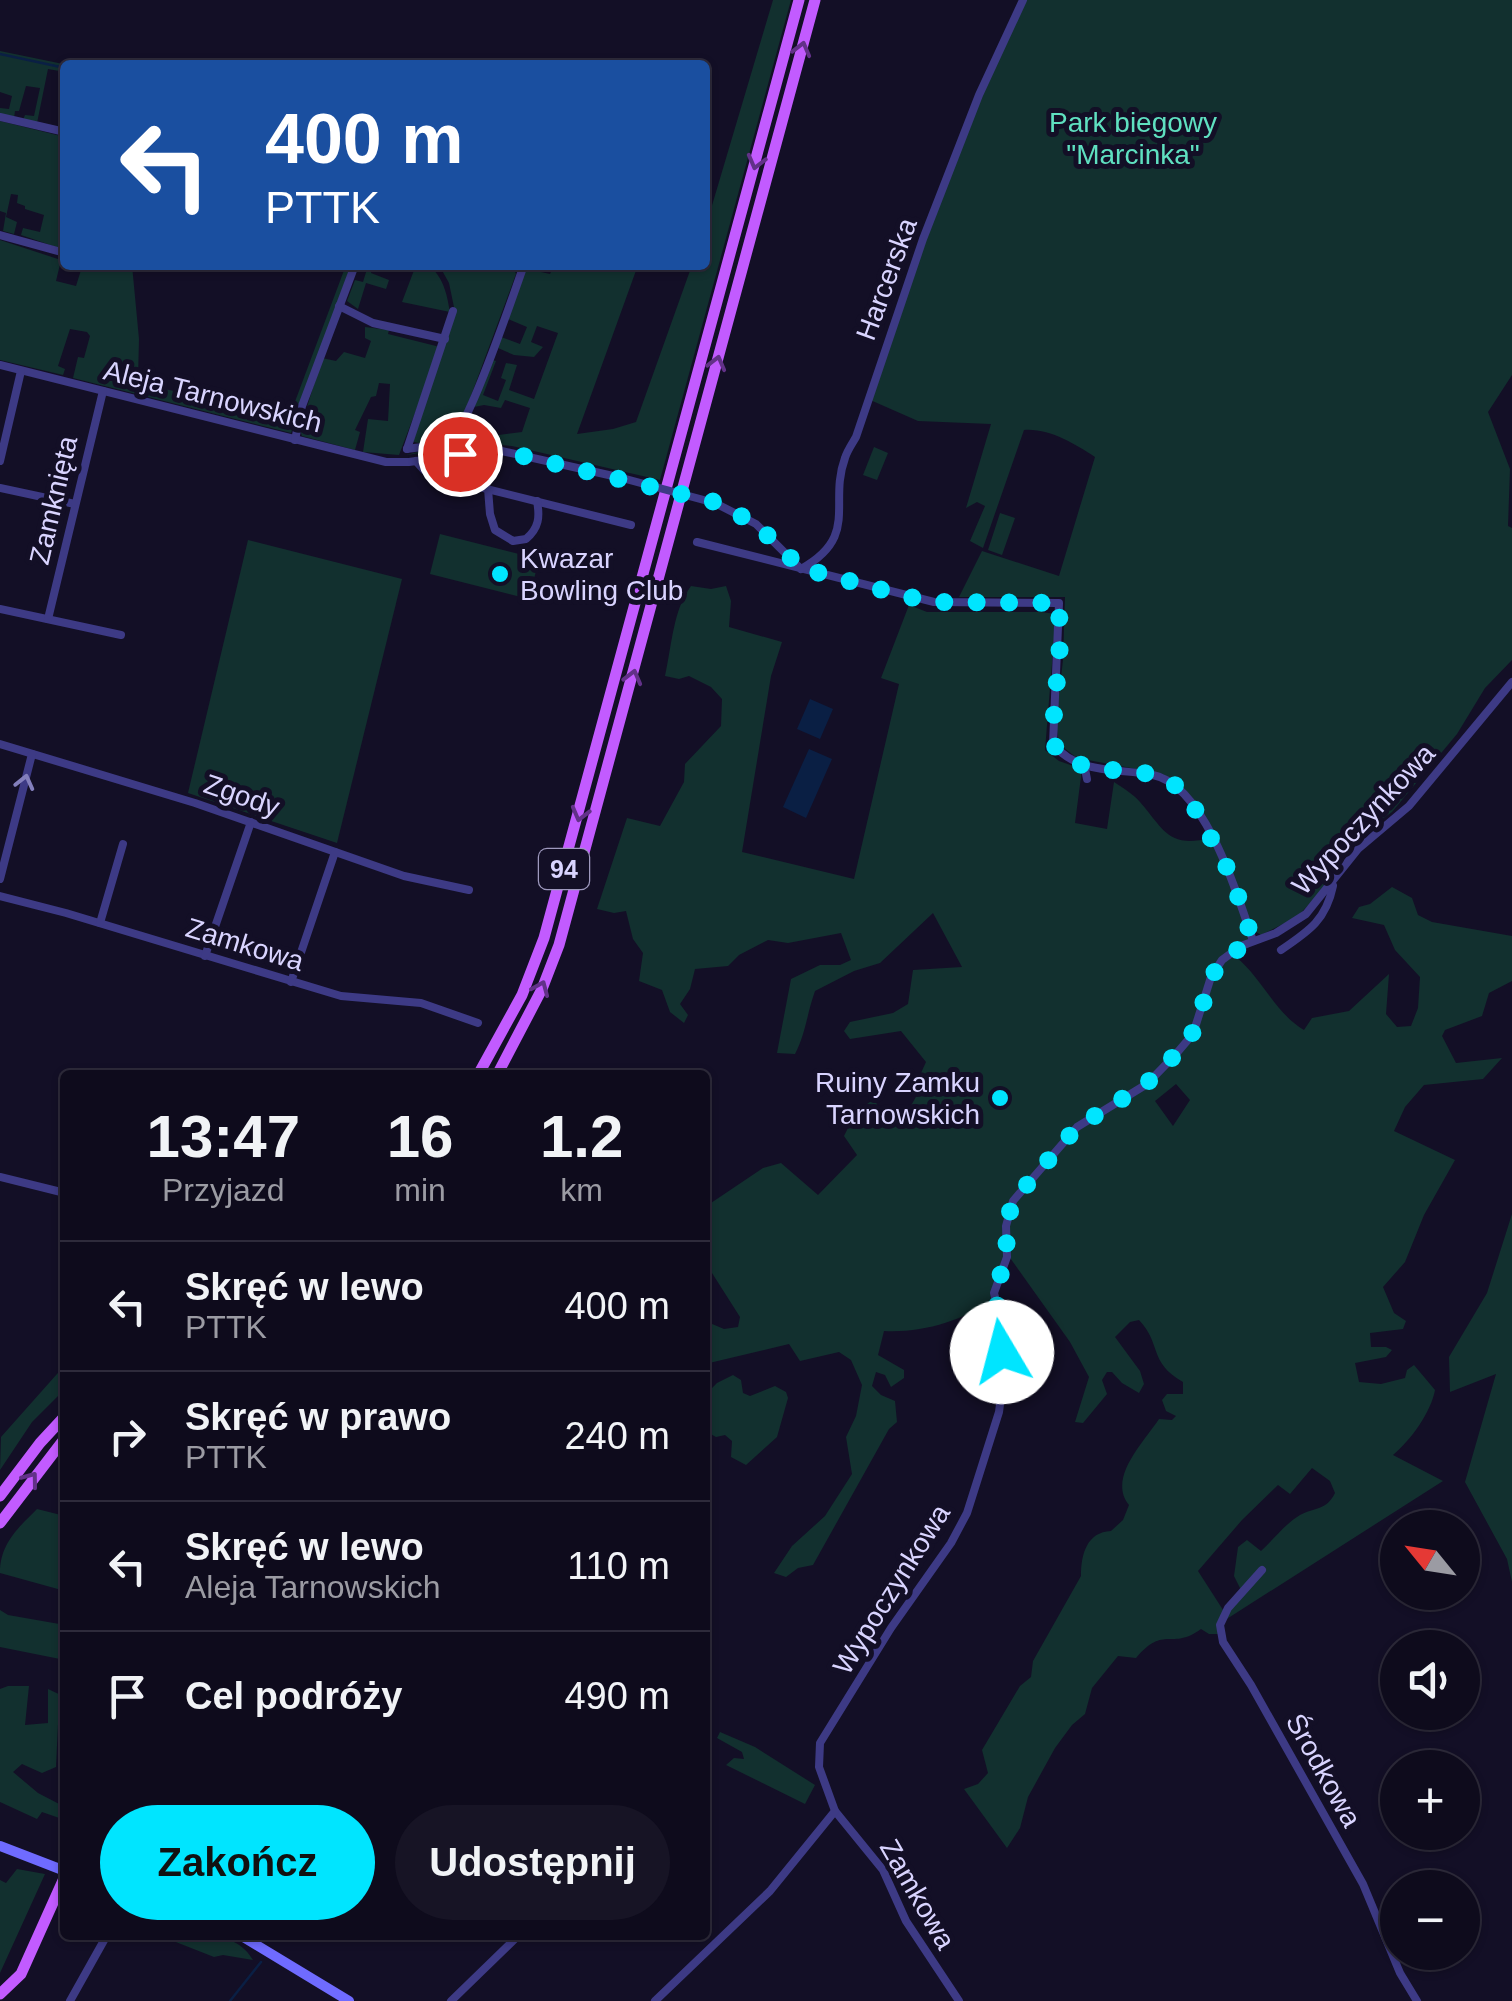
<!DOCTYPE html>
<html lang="pl">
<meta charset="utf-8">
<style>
body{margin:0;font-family:Arial,sans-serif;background:#171425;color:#f1f3f6;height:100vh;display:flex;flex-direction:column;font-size:38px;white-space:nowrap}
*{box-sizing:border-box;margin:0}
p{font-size:32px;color:#9b9ba3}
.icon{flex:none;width:55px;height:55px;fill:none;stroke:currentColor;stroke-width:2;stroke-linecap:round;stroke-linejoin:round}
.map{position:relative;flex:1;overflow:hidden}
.sheet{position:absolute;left:60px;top:1070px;width:650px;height:870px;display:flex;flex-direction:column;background:#0e0b1c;border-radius:10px;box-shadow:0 2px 8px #0004,0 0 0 2px #2e2b3b}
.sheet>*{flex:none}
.guide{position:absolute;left:60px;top:60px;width:650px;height:210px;border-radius:10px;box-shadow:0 2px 8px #0004,0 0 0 2px #2e2b3b;background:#1a4fa0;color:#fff;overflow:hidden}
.needle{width:65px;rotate:300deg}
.tools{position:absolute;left:1380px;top:1510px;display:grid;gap:20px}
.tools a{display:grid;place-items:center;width:100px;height:100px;border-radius:50%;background:#0e0b1c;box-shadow:0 2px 8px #0004,0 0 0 2px #2e2b3b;font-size:50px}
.pin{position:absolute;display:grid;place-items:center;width:85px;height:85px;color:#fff;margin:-42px;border:5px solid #fff;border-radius:50%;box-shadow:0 2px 10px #0007}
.me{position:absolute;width:110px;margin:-55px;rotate:352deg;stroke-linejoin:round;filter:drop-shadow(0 0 8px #0008)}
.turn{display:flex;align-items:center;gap:35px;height:210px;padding:0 40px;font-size:45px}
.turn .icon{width:130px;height:130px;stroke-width:2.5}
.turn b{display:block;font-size:70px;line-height:85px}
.eta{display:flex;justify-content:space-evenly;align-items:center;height:170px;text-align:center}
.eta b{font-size:60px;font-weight:700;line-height:70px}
.action{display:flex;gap:20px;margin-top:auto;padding:20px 40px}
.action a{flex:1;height:115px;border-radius:60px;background:#00e5ff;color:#111;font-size:40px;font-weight:700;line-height:115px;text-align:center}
.action a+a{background:#171425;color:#f1f3f6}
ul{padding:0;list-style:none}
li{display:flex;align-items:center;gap:30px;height:130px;padding:0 40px;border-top:2px solid #2e2b3b}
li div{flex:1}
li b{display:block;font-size:38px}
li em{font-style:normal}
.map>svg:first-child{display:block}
</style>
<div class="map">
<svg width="1512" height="2001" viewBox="0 0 1512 2001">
<rect width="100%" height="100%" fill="#130f26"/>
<g fill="#12302f" fill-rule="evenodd">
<polygon points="773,0 791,0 660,480 512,446 488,444 406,455 468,439 522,432 530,408 505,400 501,408 484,405 474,407 492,360 496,361 483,395 498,401 506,380 501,378 506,363 517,365 509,390 534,399 558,333 537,326 531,342 543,347 534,357 514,355 498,348 501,337 520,344 527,327 508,319 527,265 533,265 532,270 550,274 554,265 638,265 577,434 613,429 636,422 692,265 705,265 705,229"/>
<path d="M 1023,0 L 1512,0 L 1512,375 L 1488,412 L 1510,469 L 1508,526 L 1512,528 L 1512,660 L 1485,688 L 1457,734 L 1392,812 L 1338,851 L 1327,884 L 1313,900 L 1297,917 L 1261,935 L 1253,930 L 1192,797 L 1163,774 L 1077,758 L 1059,744 L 1056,722 L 1063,660 L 1065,597 L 959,597 L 982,551 L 1059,576 L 1095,457 C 1075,444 1049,428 1024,430 L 983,548 L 970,541 L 985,506 L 977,502 L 966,508 L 991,424 L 918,421 L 868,399 L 979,95 Z"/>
<polygon points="0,51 68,65 65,65 65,72 48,69 37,123 23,120 25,115 34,116 40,88 26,86 19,111 15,111 14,118 0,115 0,108 9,109 12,96 0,92"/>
<polygon points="0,121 65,137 65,250 21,235 23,228 40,232 44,215 25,209 25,206 17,203 18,195 11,194 6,217 17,222 14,234 3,231 6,213 0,211"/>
<polygon points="0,240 58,259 62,256 56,281 76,286 81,270 69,265 132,265 139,339 138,379 145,385 290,415 346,265 351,265 291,433 73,378 78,357 84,358 90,336 87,332 70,329 58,366 65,369 63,375 0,360"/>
<polygon points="360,265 373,265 371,273 389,280 386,289 366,283 358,309 347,301 355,280 363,282 367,269"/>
<path d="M 416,265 L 427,271 L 434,270 C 445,283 447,296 450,312 L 402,302 Z"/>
<path d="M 439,265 L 488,265 L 498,269 L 500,265 L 512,265 L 516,274 L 462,420 C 451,437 432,449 412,441 L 455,312 L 449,283 Z"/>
<polygon points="365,327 389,330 388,334 440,347 399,455 363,452 368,419 388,421 390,384 379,383 376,396 371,397 355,430 360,432 355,450 302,436 300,430 322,358 336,361 344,352 365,358 371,341 365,338"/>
<polygon points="874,447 888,453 877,480 863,475"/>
<polygon points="1000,513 1015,518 1002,555 988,550"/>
<polygon points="440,534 539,559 529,599 430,574"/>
<polygon points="248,540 402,579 337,843 188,793"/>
<path d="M 691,586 L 711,589 L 726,586 L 731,601 L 729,627 L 782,642 L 771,676 L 742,852 L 854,879 L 899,684 L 881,678 L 909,605 L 927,612 L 1041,612 L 1056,614 L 1045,750 L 1059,761 L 1082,769 L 1075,823 L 1107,829 L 1114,782 C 1123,788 1133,794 1140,802 C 1165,831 1168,848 1211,838 L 1231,875 L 1252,945 L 1236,957 C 1262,978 1275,1013 1304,1030 L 1312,1018 L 1349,1011 L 1389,974 L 1386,1014 L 1397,1027 L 1411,1026 L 1418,1008 L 1420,977 L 1395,950 L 1384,925 L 1352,918 L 1359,907 L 1370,904 L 1392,887 L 1412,898 L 1418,915 L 1432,922 L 1512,936 L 1512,981 L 1489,993 L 1482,1016 L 1445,1030 L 1442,1036 L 1456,1063 L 1502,1058 L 1483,1079 L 1424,1085 L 1405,1107 L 1394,1131 L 1455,1160 L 1424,1215 L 1405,1262 L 1383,1287 L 1394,1313 L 1406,1321 L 1403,1329 L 1370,1333 L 1371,1347 L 1386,1347 L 1392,1350 L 1386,1357 L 1355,1363 L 1359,1382 L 1381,1384 L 1405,1378 L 1407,1370 L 1414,1365 L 1435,1390 C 1431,1412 1411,1440 1393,1455 L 1443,1481 L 1222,1622 L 1222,1634 L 1209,1634 L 1201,1629 C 1171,1651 1165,1624 1136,1658 L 1118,1656 L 1092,1688 L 1085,1714 L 1072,1725 L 1055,1748 L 1028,1797 L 1020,1828 L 1007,1848 L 964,1789 L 978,1784 L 988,1773 L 982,1750 L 1020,1686 L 1031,1677 L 1033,1661 L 1081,1576 C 1081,1554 1087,1532 1111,1531 L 1123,1520 L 1129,1505 C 1107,1478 1144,1442 1159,1419 L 1172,1420 L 1176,1416 L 1166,1411 L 1162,1400 L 1167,1394 L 1183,1394 L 1183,1382 C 1148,1362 1162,1344 1139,1320 L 1130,1322 L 1115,1337 L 1140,1371 L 1144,1384 L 1139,1393 L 1122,1383 L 1112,1372 L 1107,1372 L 1102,1380 L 1107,1394 L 1083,1423 L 1075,1422 L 1089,1377 L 1070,1342 L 1008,1255 L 994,1299 C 962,1321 923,1333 884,1331 L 878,1355 L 904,1370 L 904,1378 L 891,1387 L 885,1375 L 876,1372 L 872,1386 L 881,1395 L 895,1401 L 897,1422 L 889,1429 L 813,1565 L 798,1568 L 786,1577 L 774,1573 L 792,1546 L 825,1516 L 852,1474 L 846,1437 L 856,1416 L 862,1385 L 851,1360 L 839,1352 L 800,1361 L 789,1344 L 705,1364 L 705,1321 L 724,1329 L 738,1327 L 740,1317 L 705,1262 L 705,1207 L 763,1168 L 781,1163 L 818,1195 L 857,1155 L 844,1136 L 856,1112 L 874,1099 L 884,1117 L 900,1125 L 921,1088 L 921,1073 L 926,1062 L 901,1031 L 850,1039 L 844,1031 L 850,1022 L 893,1013 L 908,1004 L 913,970 L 962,967 L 933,913 L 880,963 L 854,971 L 815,991 C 807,1013 806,1033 795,1054 L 777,1053 L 791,979 L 820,965 L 840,965 L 851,960 L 841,933 L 788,943 L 768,940 L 739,955 L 728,966 L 695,969 L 690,989 L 680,1004 L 688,1015 L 684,1023 L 670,1012 L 662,990 L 639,981 L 643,953 L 633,939 L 626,911 L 614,913 L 597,909 L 627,818 L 660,826 L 684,782 L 685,764 L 721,726 L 722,699 L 711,687 L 689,676 L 679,679 L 665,676 C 672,645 673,610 691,586 ZM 1176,1084 L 1190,1100 L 1173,1126 L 1155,1101 ZM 1312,1468 L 1330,1481 L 1335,1493 C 1326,1511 1315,1507 1300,1515 C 1285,1524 1273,1540 1261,1551 L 1247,1540 L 1238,1547 L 1234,1576 L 1242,1592 L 1225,1613 L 1198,1571 L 1242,1520 L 1278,1485 L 1290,1494 Z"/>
<polygon points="1512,1214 1512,1582 1507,1559 1465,1482 1496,1374 1450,1392 1449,1357 1487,1293"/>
<polygon points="65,1365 65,1389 32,1422 0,1470 1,1437"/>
<polygon points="733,1375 741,1380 743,1393 750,1396 775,1386 786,1392 788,1398 777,1437 746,1465 731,1457 732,1441 725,1435 716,1437 705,1431 705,1395 717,1383"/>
<path d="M 37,1509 L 65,1516 L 65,1591 L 0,1573 C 0,1544 17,1529 37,1509 Z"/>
<polygon points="0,1610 8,1615 65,1625 65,1660 0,1647"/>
<polygon points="8,1686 29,1686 25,1725 48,1723 48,1689 65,1697 65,1725 58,1724 56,1767 42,1773 22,1764 13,1772 38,1793 63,1806 65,1820 42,1812 37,1819 0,1802 0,1689"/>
<polygon points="720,1732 755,1747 815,1785 805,1804 726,1765 734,1758 744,1759 742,1752 717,1738"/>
<polygon points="17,1869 45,1874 0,1973 0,1880 6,1883"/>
<path d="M 158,1935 C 191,1935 234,1927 253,1960 L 223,1955 L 214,1957 Z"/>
</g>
<g fill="#0a1f44">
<polygon points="810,699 833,709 820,739 797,729"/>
<polygon points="809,749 832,759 806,818 783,807"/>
</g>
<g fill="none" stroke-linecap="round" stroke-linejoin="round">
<g stroke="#0a1f44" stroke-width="2.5">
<polyline points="0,54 65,68"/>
<polyline points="230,2001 261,1962"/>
</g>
<g stroke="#3d3a85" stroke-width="8">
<polyline points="0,117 65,132"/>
<polyline points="0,235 65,253"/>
<polyline points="339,306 373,323 445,339"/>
<polyline points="0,365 386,462 409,462 497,450 622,478"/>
<polyline points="295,440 302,406 355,265"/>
<path d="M 407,449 C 421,446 439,448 452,438 C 470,424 513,295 524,265"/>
<polyline points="407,449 453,311"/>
<polyline points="0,461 21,371"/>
<polyline points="416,461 424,470 435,476 631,525"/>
<polyline points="0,488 75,504"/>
<path d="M 488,489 L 490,514 L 495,530 L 513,541 L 526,539 C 539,528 540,517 537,501"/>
<polyline points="715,503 756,524 801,569"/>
<path d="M 697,542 L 934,602 L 1059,603 L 1053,744 C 1078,775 1118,768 1153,775 C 1205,785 1238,896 1253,941"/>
<path d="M 801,569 C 860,536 828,504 845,458 C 847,451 852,444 856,437 L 923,239 L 979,95 L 1023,0"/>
<polyline points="0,609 121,635"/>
<polyline points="48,619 103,391"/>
<polyline points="0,744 195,803 404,876 469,890"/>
<polyline points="1084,764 1087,779"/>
<polyline points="0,879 32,754"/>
<polyline points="0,896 66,913 341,996 421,1003 478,1023"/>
<polyline points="100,923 123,844"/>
<path d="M 1281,950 C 1309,931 1326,920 1333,886"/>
<polyline points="205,956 251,822"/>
<polyline points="291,982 335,852"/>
<polyline points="140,1075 140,1073"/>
<polyline points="0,1177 65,1193"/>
<polyline points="1262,1570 1228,1608 1220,1625 1223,1642 1251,1685 1363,1884 1400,1973 1417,2001"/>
<polyline points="835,1811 883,1870 906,1921 959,2001"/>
<polyline points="70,2001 107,1935"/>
<polyline points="451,2001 519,1935"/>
<polyline points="655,2001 770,1891 835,1811 819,1767 820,1743 891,1628 951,1543 967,1513 999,1412 1003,1382 1001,1321 994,1293 1007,1257 1006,1226 1013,1201 1077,1127 1147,1084 1176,1054 1193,1034 1211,977 1222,960 1241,946 1276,933 1306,914 1358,849 1409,806 1512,682"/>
</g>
<g stroke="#6f6bff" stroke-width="10">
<polyline points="0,1846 65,1871"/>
<polyline points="240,1935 349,2001"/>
</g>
<g stroke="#c25bff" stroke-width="11">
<polyline points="478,1075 522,995 544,938 799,0"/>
<polyline points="497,1075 542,989 559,945 815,0"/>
<polyline points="0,1496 40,1443 65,1416"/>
<polyline points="0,1523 65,1438"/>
<polyline points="0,1994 21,1974 65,1876"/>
</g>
<polyline stroke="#3d3a85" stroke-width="8" points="622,478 715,503"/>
</g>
<defs><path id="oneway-chevron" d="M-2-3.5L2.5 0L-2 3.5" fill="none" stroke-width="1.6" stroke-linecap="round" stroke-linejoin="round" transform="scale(2.5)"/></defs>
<g stroke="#623188">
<use href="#oneway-chevron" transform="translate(802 49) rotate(-75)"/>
<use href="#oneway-chevron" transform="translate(756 162) rotate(105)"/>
<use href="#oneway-chevron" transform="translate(717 363) rotate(-75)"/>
<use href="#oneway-chevron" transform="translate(633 677) rotate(-75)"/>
<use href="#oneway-chevron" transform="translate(580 814) rotate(105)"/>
<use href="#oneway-chevron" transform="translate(541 988) rotate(-67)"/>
<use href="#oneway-chevron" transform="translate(31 1479) rotate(-53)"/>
</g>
<use stroke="#837fbc" href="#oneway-chevron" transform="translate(25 782) rotate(-76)"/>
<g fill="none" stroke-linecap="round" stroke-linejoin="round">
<path stroke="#00e5ff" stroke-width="18" stroke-dasharray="0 32.4" d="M 460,454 L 498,450 L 715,502 L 756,524 L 801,568 L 905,596 L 934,602 L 1059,603 L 1060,645 L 1052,738 C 1061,778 1129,766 1157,776 C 1170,780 1181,789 1189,798 L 1231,875 L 1253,941 L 1230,954 L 1216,968 L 1192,1034 L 1176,1054 L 1146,1084 L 1077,1127 L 1013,1201 L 1006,1226 L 1007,1257 L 994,1293 L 1001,1321 L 1002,1352"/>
</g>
<g fill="#00e5ff" stroke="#130f26" stroke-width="4">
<circle cx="500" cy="574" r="10"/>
<circle cx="1000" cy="1098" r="10"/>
</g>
<g text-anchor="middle" stroke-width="10" stroke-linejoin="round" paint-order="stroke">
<rect fill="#130f26" stroke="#9e99be" stroke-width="2.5" x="539" y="849" width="50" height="40" rx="8"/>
<g font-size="25" font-weight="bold" fill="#d9d4ff">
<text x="564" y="878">94</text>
</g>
<g font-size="28" fill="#5fe0c0" stroke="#130f26">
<text x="1133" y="132">Park biegowy<tspan x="1133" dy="32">"Marcinka"</tspan></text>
</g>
<g font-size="28" fill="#d9d4ff" stroke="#130f26">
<text transform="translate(886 279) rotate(-70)" y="10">Harcerska</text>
<text transform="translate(213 396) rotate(14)" y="10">Aleja Tarnowskich</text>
<text transform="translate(53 500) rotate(-77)" y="10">Zamknięta</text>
<text transform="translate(242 795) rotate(19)" y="10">Zgody</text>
<text transform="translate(1363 819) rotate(-47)" y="10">Wypoczynkowa</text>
<text transform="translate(245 944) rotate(17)" y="10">Zamkowa</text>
<text transform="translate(891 1589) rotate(-58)" y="10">Wypoczynkowa</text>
<text transform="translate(1324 1770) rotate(61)" y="10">Środkowa</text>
<text transform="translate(918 1894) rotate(60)" y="10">Zamkowa</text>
</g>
<g font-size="28" fill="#d9d4ff" stroke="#130f26" text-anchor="start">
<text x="520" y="568">Kwazar<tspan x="520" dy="32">Bowling Club</tspan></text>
<text x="980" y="1092" text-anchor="end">Ruiny Zamku<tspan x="980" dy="32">Tarnowskich</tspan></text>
</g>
</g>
</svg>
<div class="tools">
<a><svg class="needle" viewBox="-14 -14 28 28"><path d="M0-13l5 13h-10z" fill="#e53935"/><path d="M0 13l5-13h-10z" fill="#9b9ba3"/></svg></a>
<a><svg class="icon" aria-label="sound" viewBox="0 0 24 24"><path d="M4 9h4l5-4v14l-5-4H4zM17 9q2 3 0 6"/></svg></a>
<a>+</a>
<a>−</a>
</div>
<div class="pin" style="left:460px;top:454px;background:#d93025"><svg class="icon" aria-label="arrive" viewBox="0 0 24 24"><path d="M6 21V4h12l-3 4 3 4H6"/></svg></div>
<svg class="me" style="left:1002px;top:1352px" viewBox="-20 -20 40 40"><circle r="19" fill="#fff"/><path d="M0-13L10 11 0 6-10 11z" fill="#00e5ff"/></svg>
<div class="guide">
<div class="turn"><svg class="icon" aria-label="left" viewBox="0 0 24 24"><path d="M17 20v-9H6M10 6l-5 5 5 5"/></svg><div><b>400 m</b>PTTK</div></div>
</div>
<section class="sheet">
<div class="eta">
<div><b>13:47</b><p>Przyjazd</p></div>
<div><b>16</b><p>min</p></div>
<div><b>1.2</b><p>km</p></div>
</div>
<ul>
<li><svg class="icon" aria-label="left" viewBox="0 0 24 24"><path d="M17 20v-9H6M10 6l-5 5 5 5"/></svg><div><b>Skręć w lewo</b><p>PTTK</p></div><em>400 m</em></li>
<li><svg class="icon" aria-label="right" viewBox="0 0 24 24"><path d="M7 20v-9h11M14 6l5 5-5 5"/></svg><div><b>Skręć w prawo</b><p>PTTK</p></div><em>240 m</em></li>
<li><svg class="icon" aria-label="left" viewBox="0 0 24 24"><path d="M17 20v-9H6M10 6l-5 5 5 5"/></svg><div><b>Skręć w lewo</b><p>Aleja Tarnowskich</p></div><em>110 m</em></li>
<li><svg class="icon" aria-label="arrive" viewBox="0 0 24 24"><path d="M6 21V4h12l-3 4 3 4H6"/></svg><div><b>Cel podróży</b></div><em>490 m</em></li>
</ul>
<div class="action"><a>Zakończ</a><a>Udostępnij</a></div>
</section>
</div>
